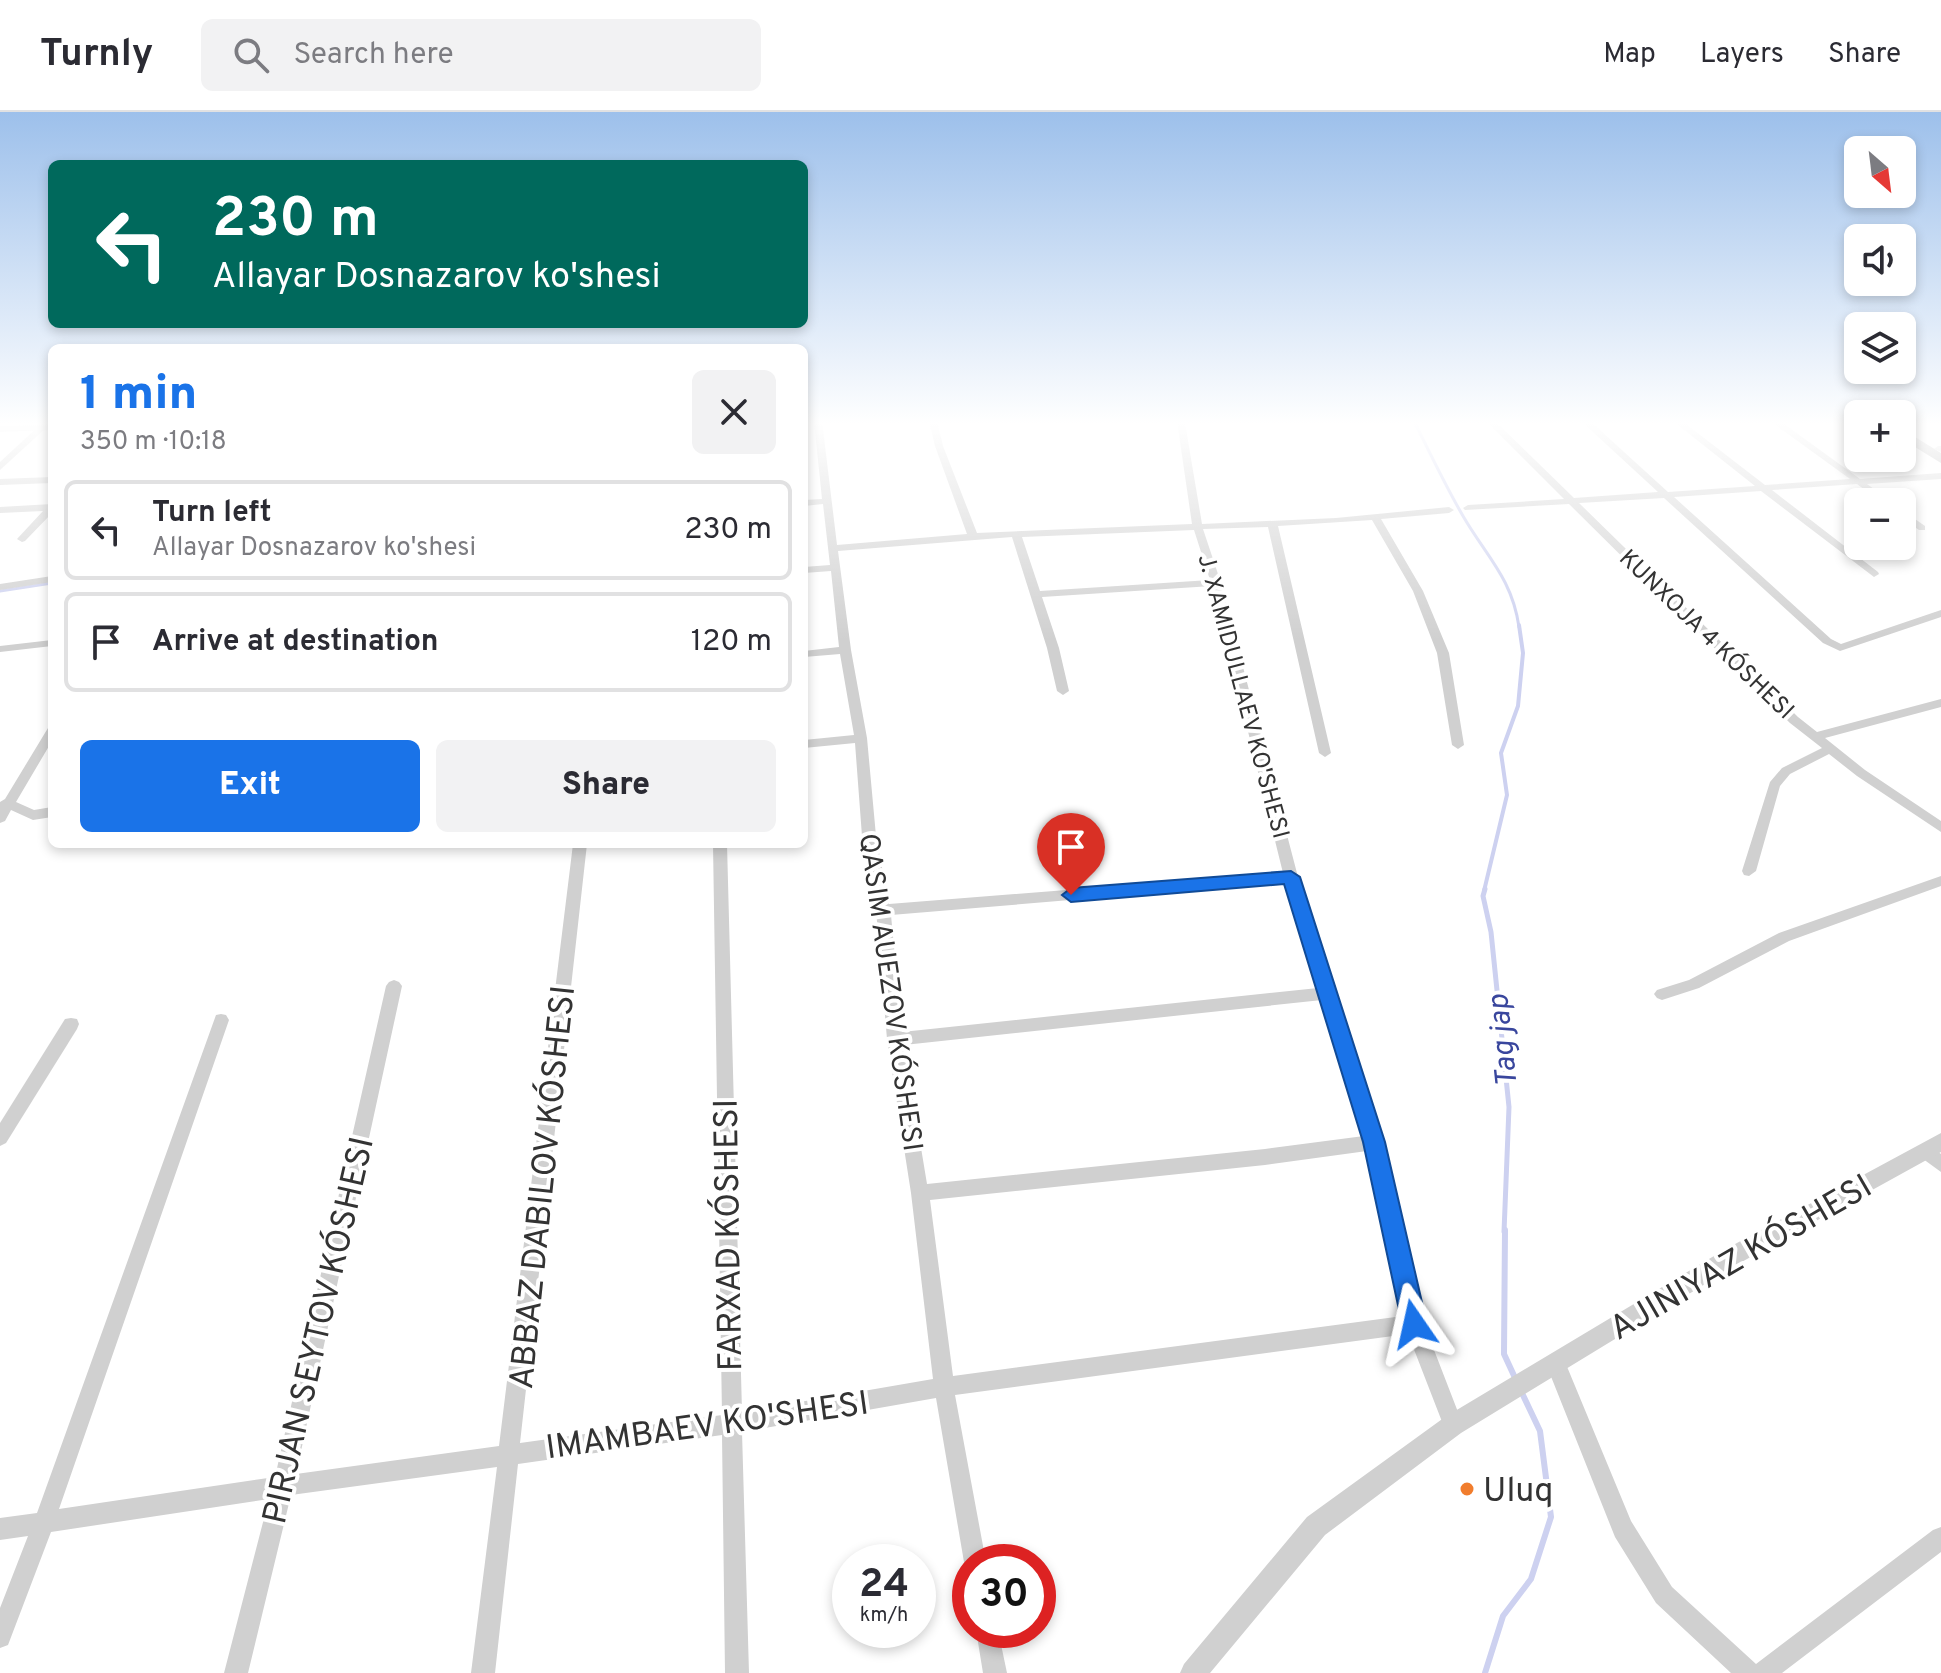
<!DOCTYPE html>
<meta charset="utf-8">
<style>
body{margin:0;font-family:Overpass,sans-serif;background:#f2f2f3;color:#2b2b33;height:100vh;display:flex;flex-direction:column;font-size:30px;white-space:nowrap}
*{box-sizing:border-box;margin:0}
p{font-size:26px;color:#7c7c81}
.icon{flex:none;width:44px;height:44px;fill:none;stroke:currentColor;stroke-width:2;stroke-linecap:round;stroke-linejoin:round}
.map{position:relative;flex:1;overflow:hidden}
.drawer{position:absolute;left:48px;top:232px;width:760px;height:504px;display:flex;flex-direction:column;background:#fff;border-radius:12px;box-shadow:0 4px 12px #0003}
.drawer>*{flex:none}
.guide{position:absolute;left:48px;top:48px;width:760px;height:168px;border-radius:12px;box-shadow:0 4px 12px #0003;background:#00695c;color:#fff;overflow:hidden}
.needle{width:52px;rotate:152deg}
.controls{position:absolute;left:1844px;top:24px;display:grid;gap:16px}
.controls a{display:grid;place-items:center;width:72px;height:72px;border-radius:12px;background:#fff;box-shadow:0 4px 12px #0003;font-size:40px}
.speed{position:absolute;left:832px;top:1432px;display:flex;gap:16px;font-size:40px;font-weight:700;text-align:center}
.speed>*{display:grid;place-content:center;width:104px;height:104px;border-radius:50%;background:#fff;box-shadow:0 4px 12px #0003;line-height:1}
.speed small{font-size:20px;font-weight:400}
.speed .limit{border:12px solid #d22;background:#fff;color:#111}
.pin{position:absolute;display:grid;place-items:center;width:68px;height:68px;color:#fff;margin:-82px -34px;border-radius:50% 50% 50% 0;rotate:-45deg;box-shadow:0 0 8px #0007}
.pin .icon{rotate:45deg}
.me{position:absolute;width:88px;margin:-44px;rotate:349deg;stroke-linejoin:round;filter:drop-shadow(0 0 6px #0008)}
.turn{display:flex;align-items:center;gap:28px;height:168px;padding:0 32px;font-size:36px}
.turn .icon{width:104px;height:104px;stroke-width:2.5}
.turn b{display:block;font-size:56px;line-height:68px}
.round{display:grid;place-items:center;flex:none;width:84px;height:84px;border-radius:12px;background:#f2f2f3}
.head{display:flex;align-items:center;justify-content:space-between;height:136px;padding:0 32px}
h1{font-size:48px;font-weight:800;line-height:60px;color:#1a73e8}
.action{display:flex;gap:16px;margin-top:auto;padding:16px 32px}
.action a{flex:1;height:92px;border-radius:12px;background:#1a73e8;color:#fff;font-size:32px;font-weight:800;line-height:92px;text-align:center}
.action a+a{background:#f2f2f3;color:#2b2b33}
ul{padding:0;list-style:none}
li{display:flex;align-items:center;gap:24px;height:100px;margin:0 16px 12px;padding:0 16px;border:4px solid #e1e1e2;border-radius:12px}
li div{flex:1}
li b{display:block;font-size:30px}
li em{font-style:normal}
header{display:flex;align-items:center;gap:48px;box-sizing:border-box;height:112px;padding:0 40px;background:#fff;border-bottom:2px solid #e1e1e2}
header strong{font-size:38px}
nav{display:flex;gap:44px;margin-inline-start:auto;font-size:28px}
.search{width:560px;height:72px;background:#f2f2f3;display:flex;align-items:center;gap:20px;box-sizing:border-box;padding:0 28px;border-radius:12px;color:#7c7c81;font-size:30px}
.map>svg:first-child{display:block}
</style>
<header>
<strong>Turnly</strong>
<div class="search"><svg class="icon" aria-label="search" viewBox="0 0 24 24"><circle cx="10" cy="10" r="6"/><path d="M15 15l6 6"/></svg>Search here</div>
<nav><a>Map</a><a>Layers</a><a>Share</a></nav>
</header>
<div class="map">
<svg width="1941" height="1561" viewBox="0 0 1941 1561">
<rect width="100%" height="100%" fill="#fff"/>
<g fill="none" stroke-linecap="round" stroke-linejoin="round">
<g stroke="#cdd1f0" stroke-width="3">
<path d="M 1414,309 C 1430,341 1445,373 1463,404 C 1486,444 1512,466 1519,515"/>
<polyline points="0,479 52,471"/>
</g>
<polyline stroke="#cdd1f0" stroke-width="4" points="1484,779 1507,683 1501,641 1518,594 1523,541 1519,513"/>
<polyline stroke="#cdd1f0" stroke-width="5" points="1485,777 1483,784 1491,820 1509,995 1504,1120"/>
<g stroke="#cdd1f0" stroke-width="6">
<polyline points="1505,1118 1504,1242 1516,1268"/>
<polyline points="1485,1561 1503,1504 1531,1467 1551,1405 1540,1319 1521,1279"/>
</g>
<g fill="#d0d0d0" fill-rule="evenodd">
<path d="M 814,309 L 822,309 L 837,433 L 967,422 L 935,334 L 929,309 L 937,309 L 943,334 L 977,421 L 1192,412 L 1177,309 L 1205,309 L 1201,312 L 1185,311 L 1202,412 L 1336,406 L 1449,395 L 1454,398 L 1449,401 L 1381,407 L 1423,479 L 1449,541 L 1464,633 L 1458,637 L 1452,633 L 1437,541 L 1413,479 L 1372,408 L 1278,414 L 1331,641 L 1325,645 L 1319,641 L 1268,415 L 1203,417 L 1221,471 L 1298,765 L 1382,1030 L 1424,1212 L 1463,1313 L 1460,1320 L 1453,1323 L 1446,1320 L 1408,1222 L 955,1283 L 986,1450 L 970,1450 L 970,1459 L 964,1450 L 936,1286 L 742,1320 L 749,1561 L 725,1561 L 722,1323 L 518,1352 L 495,1561 L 471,1561 L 497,1355 L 291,1383 L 248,1561 L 224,1561 L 269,1387 L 51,1420 L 8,1533 L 0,1536 L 0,1496 L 28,1424 L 0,1428 L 0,1406 L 37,1401 L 216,903 L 221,902 L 226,903 L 229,908 L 59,1397 L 275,1365 L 386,874 L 389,870 L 394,868 L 399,870 L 402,874 L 296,1362 L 499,1334 L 573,732 L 587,732 L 520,1331 L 722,1303 L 713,732 L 727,732 L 742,1300 L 933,1267 L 911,1081 L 887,927 L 876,798 L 862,724 L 855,631 L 804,636 L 804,628 L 854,623 L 840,542 L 804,545 L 804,539 L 839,535 L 831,459 L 804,461 L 804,455 L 830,453 L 823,392 L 804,394 L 804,388 L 822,387 ZM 1194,418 L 1210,468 L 1040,479 L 1022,425 ZM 1012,425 L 1047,536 L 1057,579 L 1063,583 L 1069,579 L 1059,536 L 1042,485 L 1212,474 L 1283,761 L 889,792 L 876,724 L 867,626 L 851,538 L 838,439 ZM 1286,770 L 1318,876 L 902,920 L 891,803 ZM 1322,888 L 1364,1024 L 1265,1037 L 927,1072 L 904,933 ZM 1367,1039 L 1403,1204 L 953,1264 L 930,1088 L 1265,1053 Z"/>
<polygon points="1486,309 1495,309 1574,386 1658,380 1581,309 1590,309 1668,380 1755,374 1673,309 1682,309 1765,373 1850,367 1770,309 1780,309 1860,367 1941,361 1941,367 1867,372 1892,390 1881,390 1857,372 1772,378 1878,460 1879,462 1874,465 1761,379 1674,385 1831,527 1841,532 1941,498 1941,505 1840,539 1823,531 1664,386 1579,391 1798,605 1817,620 1941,587 1941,595 1825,626 1865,658 1941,709 1941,720 1857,664 1829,642 1790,662 1780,674 1756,759 1749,764 1744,763 1742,759 1770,670 1782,656 1822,636 1790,611 1569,392 1465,398 1463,396 1468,393 1564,387"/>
<polygon points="40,313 47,315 0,358 0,350"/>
<polygon points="1938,334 1941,334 1941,340 1934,337"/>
<polygon points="52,365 52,371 0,373 0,367"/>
<polygon points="52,392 52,401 25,429 22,430 17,427 43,399 0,401 0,395"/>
<polygon points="1902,398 1925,414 1925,418 1919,418 1902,406"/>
<polygon points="52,464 52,470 0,478 0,472"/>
<polygon points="52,528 52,534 0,540 0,534"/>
<polygon points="52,615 52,629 16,690 34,698 52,695 52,705 33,708 11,698 5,709 0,711 0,690 5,687 48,616"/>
<polygon points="1941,764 1941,774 1789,829 1699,876 1662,888 1657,886 1654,882 1657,878 1689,868 1779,821"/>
<polygon points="71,906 77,907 79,912 77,917 6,1031 0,1034 0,1011 65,907"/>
<polygon points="1925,1031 1941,1042 1941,1060 1919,1044 1916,1039 1919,1034"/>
<polygon points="1556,1242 1563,1245 1631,1409 1672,1475 1756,1552 1933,1418 1941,1415 1941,1440 1782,1561 1731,1561 1656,1491 1615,1425 1546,1252 1549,1245"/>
<polygon points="976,1518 998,1518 1007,1561 983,1561"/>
</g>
<g fill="#d0d0d0" fill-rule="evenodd">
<polygon points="52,312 52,318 0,320 0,314"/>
<polygon points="1941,1021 1941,1040 1738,1152 1461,1321 1325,1423 1210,1561 1180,1561 1184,1552 1307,1405 1445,1305 1724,1138"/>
</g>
<polygon fill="#ababab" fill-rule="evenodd" points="1902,317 1941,341 1941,351 1902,327"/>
</g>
<linearGradient id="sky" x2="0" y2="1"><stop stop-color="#9dc0eb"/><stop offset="0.59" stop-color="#fff"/><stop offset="1" stop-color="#fff" stop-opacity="0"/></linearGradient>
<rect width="1941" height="528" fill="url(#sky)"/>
<polygon fill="#1a73e8" stroke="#114b97" stroke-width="2" points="1291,759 1300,765 1385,1030 1427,1212 1423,1220 1414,1224 1406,1220 1402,1212 1363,1030 1284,772 1071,790 1062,783 1071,776"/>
<circle fill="#f17d2d" stroke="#fff" stroke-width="3" cx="1467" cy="1377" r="8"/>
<g text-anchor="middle" stroke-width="8" stroke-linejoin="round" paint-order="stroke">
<g font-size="24" fill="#333" stroke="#fff">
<text transform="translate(1707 522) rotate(44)" y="8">KUNXOJA 4 KÓSHESI</text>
<text transform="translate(1244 584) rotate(75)" y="8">J. XAMIDULLAEV KO'SHESI</text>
</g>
<g font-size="28" fill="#333" stroke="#fff">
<text transform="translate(892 880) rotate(82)" y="10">QASIM AUEZOV KÓSHESI</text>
</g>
<g font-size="30" font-style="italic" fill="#39469d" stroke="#fff">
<text transform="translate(1502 929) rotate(-96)" y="10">Tag jap</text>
</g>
<g font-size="34" fill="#333" stroke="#fff">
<text transform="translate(541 1075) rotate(-84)" y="12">ABBAZ DABILOV KÓSHESI</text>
<text transform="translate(727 1123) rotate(-91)" y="12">FARXAD KÓSHESI</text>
<text transform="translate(1740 1144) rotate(-30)" y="12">AJINIYAZ KÓSHESI</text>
<text transform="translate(317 1218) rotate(-77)" y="12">PIRJAN SEYTOV KÓSHESI</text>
<text transform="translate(707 1312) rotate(-8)" y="12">IMAMBAEV KO'SHESI</text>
</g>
<g font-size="34" fill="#333" stroke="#fff" text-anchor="start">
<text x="1483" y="1389">Uluq</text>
</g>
</g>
</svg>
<div class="controls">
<a><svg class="needle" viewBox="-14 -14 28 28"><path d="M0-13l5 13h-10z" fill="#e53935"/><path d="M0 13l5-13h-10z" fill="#7c7c81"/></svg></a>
<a><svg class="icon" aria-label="sound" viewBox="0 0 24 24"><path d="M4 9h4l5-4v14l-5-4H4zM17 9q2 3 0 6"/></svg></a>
<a><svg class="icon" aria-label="layers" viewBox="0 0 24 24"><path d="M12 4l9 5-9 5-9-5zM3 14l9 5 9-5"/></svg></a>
<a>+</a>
<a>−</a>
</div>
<div class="speed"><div>24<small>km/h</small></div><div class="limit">30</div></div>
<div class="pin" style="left:1071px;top:783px;background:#d93025"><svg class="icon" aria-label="arrive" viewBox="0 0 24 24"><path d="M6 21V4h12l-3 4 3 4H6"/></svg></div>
<svg class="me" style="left:1414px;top:1212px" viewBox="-20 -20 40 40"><path d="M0-17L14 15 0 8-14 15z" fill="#1a73e8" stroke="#fff" stroke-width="4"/></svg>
<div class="guide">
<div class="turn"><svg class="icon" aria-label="left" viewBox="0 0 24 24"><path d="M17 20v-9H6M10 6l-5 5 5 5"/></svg><div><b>230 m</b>Allayar Dosnazarov ko'shesi</div></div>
</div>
<section class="drawer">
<div class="head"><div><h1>1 min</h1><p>350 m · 10:18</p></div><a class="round"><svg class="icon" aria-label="close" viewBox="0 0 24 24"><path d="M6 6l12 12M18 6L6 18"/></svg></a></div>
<ul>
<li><svg class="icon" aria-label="left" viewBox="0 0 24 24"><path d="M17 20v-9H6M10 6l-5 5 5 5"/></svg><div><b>Turn left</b><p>Allayar Dosnazarov ko'shesi</p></div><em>230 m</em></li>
<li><svg class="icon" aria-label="arrive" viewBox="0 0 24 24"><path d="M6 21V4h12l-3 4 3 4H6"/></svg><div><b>Arrive at destination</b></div><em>120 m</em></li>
</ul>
<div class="action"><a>Exit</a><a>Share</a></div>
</section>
</div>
